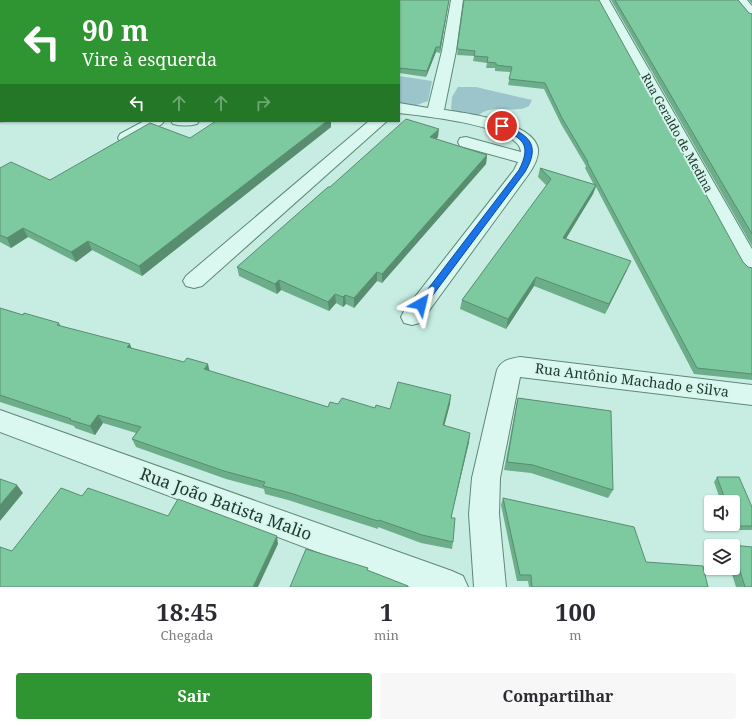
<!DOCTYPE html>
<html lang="pt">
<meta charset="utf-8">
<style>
body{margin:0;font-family:"Noto Serif",serif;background:#f7f7f7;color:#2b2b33;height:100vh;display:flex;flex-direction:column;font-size:15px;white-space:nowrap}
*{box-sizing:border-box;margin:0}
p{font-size:13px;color:#7c7c81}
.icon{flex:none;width:22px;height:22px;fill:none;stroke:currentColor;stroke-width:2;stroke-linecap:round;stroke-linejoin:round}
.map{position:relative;height:587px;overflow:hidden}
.details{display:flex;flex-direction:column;background:#fff;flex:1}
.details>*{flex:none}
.top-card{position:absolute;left:0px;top:0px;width:400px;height:122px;box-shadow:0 1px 3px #0004;background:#2f9532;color:#fff;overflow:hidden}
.tools{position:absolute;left:704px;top:495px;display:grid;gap:8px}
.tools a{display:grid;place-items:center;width:36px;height:36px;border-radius:4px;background:#fff;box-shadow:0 1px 3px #0004;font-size:20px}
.pin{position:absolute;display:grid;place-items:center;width:34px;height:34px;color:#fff;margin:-17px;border:2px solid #fff;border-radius:50%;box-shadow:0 1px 4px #0007}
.me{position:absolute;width:44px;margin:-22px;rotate:37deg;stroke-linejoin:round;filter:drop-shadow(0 0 3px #0008)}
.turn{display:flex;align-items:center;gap:14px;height:84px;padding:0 16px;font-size:18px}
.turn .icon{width:52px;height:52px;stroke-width:2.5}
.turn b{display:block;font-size:28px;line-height:34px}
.lanes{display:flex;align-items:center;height:38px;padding:0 16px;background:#0003;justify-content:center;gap:20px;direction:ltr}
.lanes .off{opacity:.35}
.eta{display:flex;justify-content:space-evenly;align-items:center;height:68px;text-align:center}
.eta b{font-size:24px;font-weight:700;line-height:28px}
.primary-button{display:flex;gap:8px;margin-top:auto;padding:8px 16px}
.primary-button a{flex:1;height:46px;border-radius:4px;background:#2f9532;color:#fff;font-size:16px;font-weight:700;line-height:46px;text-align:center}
.primary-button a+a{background:#f7f7f7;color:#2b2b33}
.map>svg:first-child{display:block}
</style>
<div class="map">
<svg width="752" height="587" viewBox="0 0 752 587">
<rect width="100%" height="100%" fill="#c7ede3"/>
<g fill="#9bc4cb">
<polygon points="399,76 432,81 428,101 414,106 399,104"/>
<path d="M 458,87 L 476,87 L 532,100 L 529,106 C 526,107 523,109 520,109 C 505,111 490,105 478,116 L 459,114 L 451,109 L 452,97 Z"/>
</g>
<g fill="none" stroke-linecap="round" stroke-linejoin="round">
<g fill="#baa8c1" fill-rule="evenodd">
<polygon points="176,0 200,0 175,1"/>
<polygon points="0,104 1,121 9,121 0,123"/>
</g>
<g stroke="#5d8875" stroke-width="2">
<g id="street">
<rect x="203" y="0" width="12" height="1"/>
<path d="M 451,0 L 463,0 L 456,51 L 444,110 C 466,113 534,122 538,149 C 539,158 533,168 528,175 L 420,323 L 412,325 L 404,323 L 401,317 L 404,311 L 514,170 L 518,162 L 460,146 L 458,142 L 460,138 L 466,137 L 521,152 C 520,125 421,116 399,113 L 399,103 L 428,108 L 442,51 Z"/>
<polygon points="597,0 609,0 752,249 752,274 745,272 741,267"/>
<polygon points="734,0 747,0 752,6 752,18 748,17"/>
<path d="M 144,121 L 164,121 L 162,124 C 150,131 134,145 120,142 L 118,138 L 120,134 Z"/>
<path d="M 171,121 L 199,121 L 197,124 C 189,126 181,126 173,124 Z"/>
<polygon points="369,121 387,121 202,286 194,288 186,286 183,281 186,276"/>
<path d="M 520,357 L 752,385 L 752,405 L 520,377 L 500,478 L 499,514 L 506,587 L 474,587 L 469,514 L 472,478 L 497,370 C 502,360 509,359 520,357 Z"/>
<polygon points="0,410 452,571 463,576 468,587 410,587 0,432"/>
</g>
</g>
<g stroke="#315643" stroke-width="2">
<polygon id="primary" points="0,12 1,12 0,21"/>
</g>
<use href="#street" fill="#daf8f0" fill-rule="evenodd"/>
<use href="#primary" fill="#a1eed8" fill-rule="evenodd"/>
</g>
<g fill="#6cae8a">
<polygon points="449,0 440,53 436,52 426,77 399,73 399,1"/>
<polygon points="464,0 743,262 748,267 752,268 752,380 694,374 596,187 593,194 566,238 627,270 605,314 534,286 506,329 460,309 462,300 547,186 538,177 540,168 594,185 585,168 586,166 561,124 544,89 508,85 511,72 495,71 495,68 486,68 487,63 473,61 474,56 457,55"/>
<polygon points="611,0 738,0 749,13 752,14 752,246"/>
<polygon points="749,0 752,0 752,4"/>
<polygon points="331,127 142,276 92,250 76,262 28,237 11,248 0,242 0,168 50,180 190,138"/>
<polygon points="438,137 436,139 487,155 486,164 382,283 377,281 354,308 346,304 343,307 336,303 329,311 281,290 277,294 239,276 237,267 330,187"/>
<polygon points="0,308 23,315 59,323 61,326 132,349 209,371 328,407 338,404 390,409 450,404 444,426 469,442 451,518 453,542 452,549 421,543 378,527 378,529 288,500 265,494 264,489 226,479 136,447 132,439 136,433 103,423 95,435 75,428 74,426 0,402"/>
<polygon points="518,398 613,490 608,498 531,473 504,470 516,406"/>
<polygon points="717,477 752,507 752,530 732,530 730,524 733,524 733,502 721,502 714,482"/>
<polygon points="503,498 646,562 708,587 529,587 528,581 517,581 501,505"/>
<polygon points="732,545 752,547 752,587 736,587 730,568 733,568 733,546 731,546"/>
</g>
<g fill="#588d70">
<polygon points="449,0 440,53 440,47"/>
<polygon points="436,47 436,52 426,77 427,71"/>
<polygon points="327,121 331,121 331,127 142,276 139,266"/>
<polygon points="439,129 438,137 430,146 430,137"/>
<polygon points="487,155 486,164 382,283 382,274"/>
<polygon points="596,185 593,194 561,247 563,238"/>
<polygon points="23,228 28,237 11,248 7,238"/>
<polygon points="88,241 92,250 76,262 71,252"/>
<polygon points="631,261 627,270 605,314 609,304"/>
<polygon points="377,272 377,281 354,308 354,298"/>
<polygon points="536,277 534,286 506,329 508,319"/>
<polygon points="279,280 281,290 277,294 275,284"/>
<polygon points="335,294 336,303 329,311 328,302"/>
<polygon points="345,295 346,304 343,307 343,297"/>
<polygon points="130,344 133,352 127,347"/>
<polygon points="208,364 210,373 204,369"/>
<polygon points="451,395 450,404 442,434 443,425"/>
<polygon points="98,415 103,423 95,435 90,426"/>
<polygon points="470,433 469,442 449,526 451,518"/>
<polygon points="17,485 23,493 0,521 0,505"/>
<polygon points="277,536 278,544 258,587 253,587"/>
</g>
<g fill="#7ecaa0" stroke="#588d70">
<polygon points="348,0 449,0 440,47 436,47 427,71 399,68 399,1 347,1"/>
<polygon points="464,0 599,0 743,262 748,267 752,268 752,374 697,368 587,162 588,162 562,118 545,83 509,79 512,67 496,65 496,63 487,62 488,57 474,56 475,51 457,49"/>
<polygon points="615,0 738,0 749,13 752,14 752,234"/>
<polygon points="406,119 439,129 430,137 487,155 382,274 377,272 354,298 345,295 343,297 335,294 328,302 279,280 275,284 237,267 328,187 330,187"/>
<polygon points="216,121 327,121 139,266 88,241 71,252 23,228 7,238 0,235 0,168 11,162 50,180 150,123 190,138"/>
<polygon points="540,168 596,185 563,238 631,261 609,304 536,277 508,319 462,300 551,179"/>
<polygon points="0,308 23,315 24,313 59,323 57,325 130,344 127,347 184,362 187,358 208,364 204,369 328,407 330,402 338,404 342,398 375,408 376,405 390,409 398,382 451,395 443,425 470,433 451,518 455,518 453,542 422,535 379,520 378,521 287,492 263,486 265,482 224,471 132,439 141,427 98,415 90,426 70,420 71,419 0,395"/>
<polygon points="518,398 611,411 613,490 533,465 507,462"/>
<polygon points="717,477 739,477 752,507 752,526 735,526 733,519 733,502 726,502"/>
<polygon points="0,479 17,485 0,505"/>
<polygon points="61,488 82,496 88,488 168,516 178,499 277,536 253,587 0,587 0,547 12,551"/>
<polygon points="503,498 634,527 646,562 703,566 708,587 532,587 531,575 520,575"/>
<polygon points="732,545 752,547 752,587 745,587"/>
<polygon points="306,549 368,568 367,570 408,586 407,587 290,587"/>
</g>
<path fill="#1a73e8" stroke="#114b97" d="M 500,125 C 505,124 510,128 515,130 C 536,140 536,153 525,172 L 424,307 L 418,307 L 416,304 L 418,302 L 519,170 C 532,144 523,139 500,128 Z"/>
<g text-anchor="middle" stroke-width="4" stroke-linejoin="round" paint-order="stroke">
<g font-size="12" fill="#20392d" stroke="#d6f5ed">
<text transform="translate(677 133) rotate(61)" y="4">Rua Geraldo de Medina</text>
</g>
<g font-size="14" fill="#20392d" stroke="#d6f5ed">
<text transform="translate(632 380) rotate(7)" y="5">Rua Antônio Machado e Silva</text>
</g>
<g font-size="17" fill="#20392d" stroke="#d6f5ed">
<text transform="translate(226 504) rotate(20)" y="6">Rua João Batista Malio</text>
</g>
</g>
</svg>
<div class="tools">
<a><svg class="icon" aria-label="sound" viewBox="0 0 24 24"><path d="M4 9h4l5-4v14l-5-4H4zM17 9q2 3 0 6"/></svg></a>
<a><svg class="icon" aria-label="layers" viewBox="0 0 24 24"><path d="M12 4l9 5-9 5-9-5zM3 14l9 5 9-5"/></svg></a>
</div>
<div class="pin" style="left:502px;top:126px;background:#d93025"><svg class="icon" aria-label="arrive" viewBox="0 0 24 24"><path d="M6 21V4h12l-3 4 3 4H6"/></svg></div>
<svg class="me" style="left:421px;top:304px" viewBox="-20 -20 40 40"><path d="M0-17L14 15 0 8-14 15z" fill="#1a73e8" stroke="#fff" stroke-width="4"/></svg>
<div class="top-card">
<div class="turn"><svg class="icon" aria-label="left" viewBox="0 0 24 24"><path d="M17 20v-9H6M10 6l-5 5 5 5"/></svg><div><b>90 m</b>Vire à esquerda</div></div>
<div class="lanes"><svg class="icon" aria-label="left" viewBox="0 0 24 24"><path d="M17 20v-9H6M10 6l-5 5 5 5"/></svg><svg class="icon off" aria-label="ahead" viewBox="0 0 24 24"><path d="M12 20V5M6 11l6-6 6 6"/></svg><svg class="icon off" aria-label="ahead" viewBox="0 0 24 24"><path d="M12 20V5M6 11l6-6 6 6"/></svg><svg class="icon off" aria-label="right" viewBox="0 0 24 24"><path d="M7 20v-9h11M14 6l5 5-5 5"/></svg></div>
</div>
</div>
<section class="details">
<div class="eta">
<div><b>18:45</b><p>Chegada</p></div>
<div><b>1</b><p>min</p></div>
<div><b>100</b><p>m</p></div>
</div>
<div class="primary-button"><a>Sair</a><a>Compartilhar</a></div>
</section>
